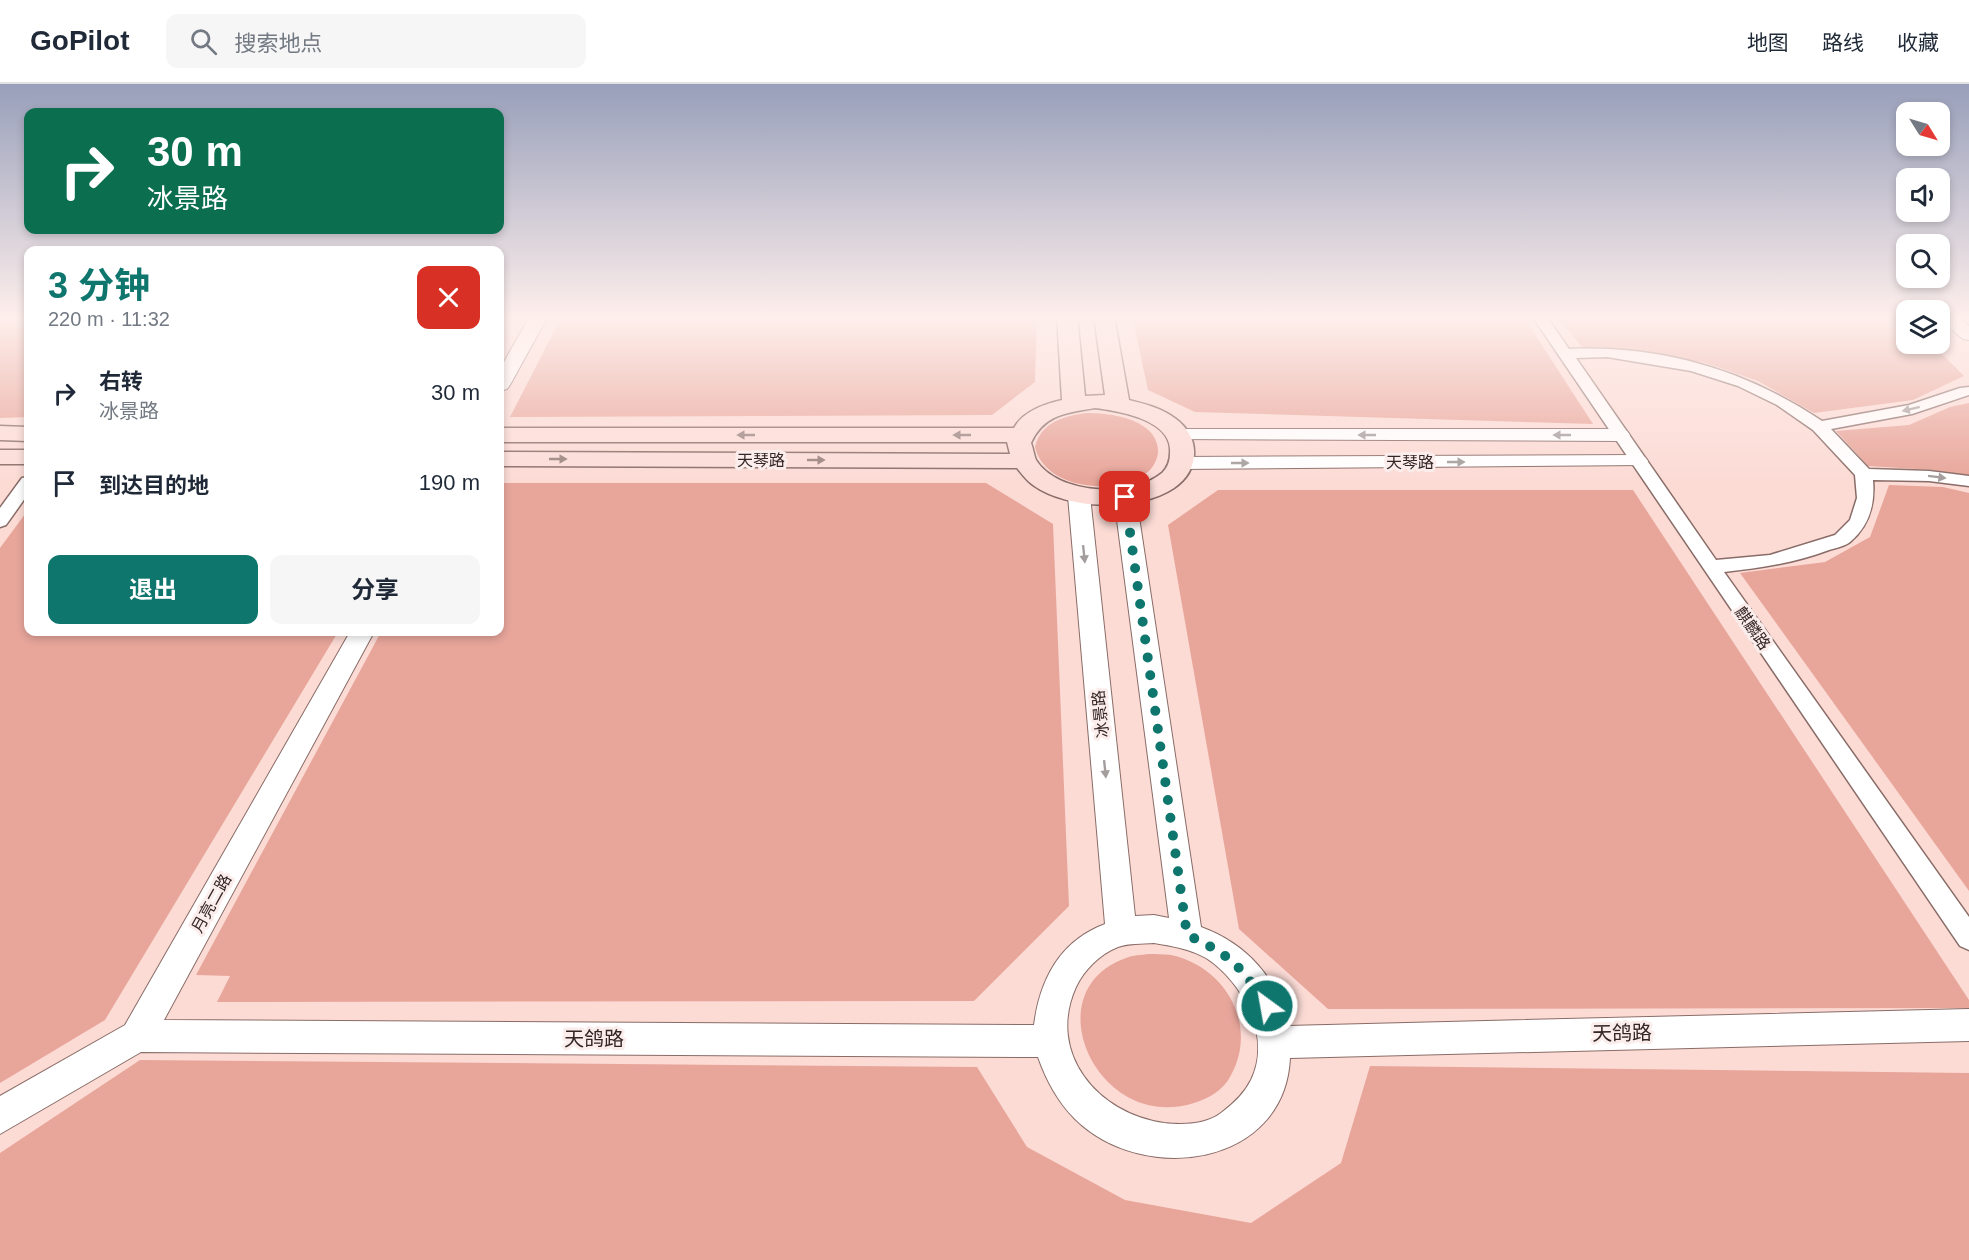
<!DOCTYPE html>
<html lang="zh">
<meta charset="utf-8">
<style>
body{margin:0;font-family:Arial,"Noto Sans SC",sans-serif;background:#f6f6f7;color:#1f2937;height:100vh;display:flex;flex-direction:column;font-size:22px;white-space:nowrap}
*{box-sizing:border-box;margin:0}
p{font-size:20px;color:#747a83}
.icon{flex:none;width:33px;height:33px;fill:none;stroke:currentColor;stroke-width:2;stroke-linecap:round;stroke-linejoin:round}
.map{position:relative;flex:1;overflow:hidden}
.drawer{position:absolute;left:24px;top:162px;width:480px;height:390px;display:flex;flex-direction:column;background:#fff;border-radius:12px;box-shadow:0 3px 9px #0003}
.drawer>*{flex:none}
.hud{position:absolute;left:24px;top:24px;width:480px;height:126px;border-radius:12px;box-shadow:0 3px 9px #0003;background:#0b6e4f;color:#fff;overflow:hidden}
.needle{width:39px;rotate:127deg}
.fabs{position:absolute;left:1896px;top:18px;display:grid;gap:12px}
.fabs a{display:grid;place-items:center;width:54px;height:54px;border-radius:12px;background:#fff;box-shadow:0 3px 9px #0003;font-size:30px}
.pin{position:absolute;display:grid;place-items:center;width:51px;height:51px;color:#fff;margin:-26px;border-radius:12px;box-shadow:0 3px 9px #0006}
.me{position:absolute;width:66px;margin:-33px;rotate:328deg;stroke-linejoin:round;filter:drop-shadow(0 0 4px #0008)}
.turn{display:flex;align-items:center;gap:21px;height:126px;padding:0 24px;font-size:27px}
.turn .icon{width:78px;height:78px;stroke-width:2.5}
.turn b{display:block;font-size:42px;line-height:51px}
.round{display:grid;place-items:center;flex:none;width:63px;height:63px;border-radius:12px;background:#f6f6f7}
.headline{display:flex;align-items:center;justify-content:space-between;height:102px;padding:0 24px}
h1{font-size:36px;font-weight:700;line-height:45px;color:#0f766e}
.cta{display:flex;gap:12px;margin-top:auto;padding:12px 24px}
.cta a{flex:1;height:69px;border-radius:12px;background:#0f766e;color:#fff;font-size:24px;font-weight:700;line-height:69px;text-align:center}
.cta a+a{background:#f6f6f7;color:#1f2937}
ul{padding:0;list-style:none}
li{display:flex;align-items:center;gap:18px;height:90px;padding:0 24px}
li div{flex:1}
li b{display:block;font-size:22px}
li em{font-style:normal}
header{display:flex;align-items:center;gap:36px;box-sizing:border-box;height:84px;padding:0 30px;background:#fff;border-bottom:2px solid #e0e1e3}
header strong{font-size:28px}
nav{display:flex;gap:33px;margin-inline-start:auto;font-size:21px}
.search{width:420px;height:54px;background:#f6f6f7;display:flex;align-items:center;gap:15px;box-sizing:border-box;padding:0 21px;border-radius:12px;color:#747a83;font-size:22px}
.map>svg:first-child{display:block}
</style>
<header>
<strong>GoPilot</strong>
<div class="search"><svg class="icon" aria-label="search" viewBox="0 0 24 24"><circle cx="10" cy="10" r="6"/><path d="M15 15l6 6"/></svg>搜索地点</div>
<nav><a>地图</a><a>路线</a><a>收藏</a></nav>
</header>
<div class="map">
<svg width="1969" height="1176" viewBox="0 0 1969 1176">
<rect width="100%" height="100%" fill="#fcdbd5"/>
<g fill="#e8a69b">
<polygon points="0,232 28,232 28,333 0,334"/>
<polygon points="562,232 1037,232 1035,298 992,331 510,333"/>
<polygon points="1132,232 1523,232 1593,340 1195,328 1148,306"/>
<polygon points="1556,232 1896,232 1906,236 1906,260 1932,260 1964,292 1913,316 1814,329 1758,297 1706,279 1634,266 1582,263"/>
<polygon points="1969,319 1969,392 1932,386 1868,382 1836,347 1909,341 1950,323"/>
<path d="M 1087,329 C 1111,329 1157,335 1158,367 C 1158,374 1154,382 1149,387 C 1118,413 1045,406 1035,363 C 1041,338 1064,332 1087,329 Z"/>
<polygon points="500,399 986,399 1053,440 1069,822 974,917 217,918 230,892 196,891 381,548 500,548"/>
<polygon points="1889,401 1943,403 1969,409 1969,807 1740,489 1825,478 1870,453"/>
<polygon points="1218,406 1633,406 1969,916 1969,924 1328,925 1239,845 1168,441"/>
<polygon points="28,426 28,548 338,548 105,936 0,999 0,464"/>
<path d="M 1149,870 C 1156,870 1164,870 1171,871 C 1227,883 1259,943 1230,993 C 1223,1006 1208,1015 1194,1019 C 1098,1050 1032,907 1126,874 C 1133,871 1141,871 1149,870 Z"/>
<polygon points="140,976 977,983 1027,1063 1125,1116 1251,1139 1341,1079 1370,982 1969,989 1969,1176 0,1176 0,1069"/>
</g>
<g fill="none" stroke-linecap="round" stroke-linejoin="round">
<g stroke="#896c67" stroke-width="3">
<g id="minor">
<path d="M 1532,232 L 1546,232 L 1569,265 C 1661,261 1746,286 1822,337 L 1909,321 L 1960,304 L 1969,303 L 1969,311 L 1912,330 L 1831,345 L 1869,385 L 1929,387 L 1969,392 L 1969,402 L 1929,397 L 1873,396 C 1875,420 1870,441 1850,458 C 1845,462 1836,464 1829,466 C 1794,479 1761,484 1724,488 L 1969,833 L 1969,866 L 1960,862 ZM 1607,273 L 1691,287 L 1738,302 L 1777,321 L 1813,346 L 1855,391 L 1857,414 L 1850,436 L 1835,451 L 1770,471 L 1716,476 L 1576,274 Z"/>
<polygon points="28,393 28,410 6,441 0,443 0,424 22,394"/>
</g>
</g>
<g stroke="#896c67" stroke-width="2">
<g id="tertiary">
<polygon points="530,232 548,232 510,301 507,305 500,307 500,285"/>
<polygon points="1940,232 1956,232 1969,242 1969,256 1963,255 1940,236"/>
<polygon points="1177,345 1620,345 1627,347 1630,351 1627,355 1620,357 1170,355 1167,351 1170,347"/>
<polygon points="1638,371 1645,373 1648,377 1645,381 1181,385 1174,383 1171,379 1174,375 1181,373"/>
<path d="M 1079,405 L 1087,407 L 1090,412 L 1135,832 L 1154,831 L 1169,834 L 1114,413 L 1117,408 L 1125,406 L 1133,408 L 1136,413 L 1201,843 C 1245,859 1279,894 1287,942 L 1969,925 L 1969,957 L 1290,974 C 1285,1083 1143,1102 1075,1035 C 1058,1018 1046,996 1038,973 L 141,968 L 0,1050 L 0,1012 L 125,941 L 350,548 L 374,548 L 164,936 L 1034,941 C 1040,895 1060,857 1105,840 L 1068,412 L 1071,407 ZM 1154,859 C 1172,862 1190,865 1206,874 C 1243,898 1272,953 1251,996 C 1244,1010 1233,1020 1221,1029 C 1205,1041 1182,1041 1164,1039 C 1098,1030 1046,969 1076,903 C 1084,886 1100,870 1118,863 C 1129,859 1142,860 1154,859 Z"/>
</g>
</g>
<g stroke="#896c67" stroke-width="3">
<g id="secondary">
<path d="M 1057,232 L 1077,232 L 1085,312 L 1105,311 L 1094,232 L 1114,232 L 1129,316 C 1145,320 1162,324 1176,335 C 1201,354 1200,386 1174,404 C 1138,428 1068,426 1033,401 C 1027,397 1022,390 1017,384 L 500,382 L 500,368 L 1010,370 L 1007,358 L 500,358 L 500,344 L 1014,344 C 1023,327 1045,320 1062,316 ZM 1095,324 C 1119,327 1173,336 1170,369 C 1170,377 1168,383 1162,389 C 1132,414 1058,411 1036,376 C 1034,371 1033,364 1031,359 C 1044,330 1067,329 1095,324 Z"/>
<polygon points="0,342 28,343 28,357 0,356"/>
<rect x="0" y="366" width="28" height="14"/>
</g>
</g>
<use href="#minor" fill="#fff" fill-rule="evenodd"/>
<use href="#tertiary" fill="#fff" fill-rule="evenodd"/>
<use href="#secondary" fill="#fcddd8" fill-rule="evenodd"/>
</g>
<defs><path id="oneway-solid" d="M-6-.8H1V-3.2L6.5 0L1 3.2V.8H-6Z" transform="scale(1.5)"/></defs>
<g fill="#a39e9d">
<use href="#oneway-solid" transform="translate(1911 325) rotate(166)"/>
<use href="#oneway-solid" transform="translate(1367 351) rotate(180)"/>
<use href="#oneway-solid" transform="translate(1562 351) rotate(180)"/>
<use href="#oneway-solid" transform="translate(1456 378)"/>
<use href="#oneway-solid" transform="translate(1240 379)"/>
<use href="#oneway-solid" transform="translate(1937 393) rotate(7)"/>
<use href="#oneway-solid" transform="translate(1084 470) rotate(84)"/>
<use href="#oneway-solid" transform="translate(1105 685) rotate(84)"/>
</g>
<g fill="#98827e">
<use href="#oneway-solid" transform="translate(746 351) rotate(-180)"/>
<use href="#oneway-solid" transform="translate(962 351) rotate(-180)"/>
<use href="#oneway-solid" transform="translate(558 375)"/>
<use href="#oneway-solid" transform="translate(816 376)"/>
</g>
<linearGradient id="sky" x2="0" y2="1"><stop stop-color="#989fba"/><stop offset="0.59" stop-color="#feefec"/><stop offset="1" stop-color="#feefec" stop-opacity="0"/></linearGradient>
<rect width="1969" height="396" fill="url(#sky)"/>
<g fill="none" stroke-linecap="round" stroke-linejoin="round">
<path stroke="#0f766e" stroke-width="10" stroke-dasharray="0 18" d="M 1125,413 L 1187,851 C 1231,871 1241,882 1267,922"/>
</g>
<g text-anchor="middle" stroke-width="6" stroke-linejoin="round" paint-order="stroke">
<g font-size="16" fill="#332725" stroke="#fbedeb">
<text x="761" y="382">天琴路</text>
<text x="1410" y="384">天琴路</text>
<text transform="translate(1753 544) rotate(55)" y="6">麒麟路</text>
<text transform="translate(1100 630) rotate(-96)" y="6">冰景路</text>
<text transform="translate(211 819) rotate(-61)" y="6">月亮二路</text>
</g>
<g font-size="20" fill="#332725" stroke="#fbedeb">
<text transform="translate(1622 949) rotate(-1)" y="7">天鸽路</text>
<text x="594" y="962">天鸽路</text>
</g>
</g>
</svg>
<div class="fabs">
<a><svg class="needle" viewBox="-14 -14 28 28"><path d="M0-13l5 13h-10z" fill="#e53935"/><path d="M0 13l5-13h-10z" fill="#747a83"/></svg></a>
<a><svg class="icon" aria-label="sound" viewBox="0 0 24 24"><path d="M4 9h4l5-4v14l-5-4H4zM17 9q2 3 0 6"/></svg></a>
<a><svg class="icon" aria-label="search" viewBox="0 0 24 24"><circle cx="10" cy="10" r="6"/><path d="M15 15l6 6"/></svg></a>
<a><svg class="icon" aria-label="layers" viewBox="0 0 24 24"><path d="M12 4l9 5-9 5-9-5zM3 14l9 5 9-5"/></svg></a>
</div>
<div class="pin" style="left:1125px;top:413px;background:#d93025"><svg class="icon" aria-label="arrive" viewBox="0 0 24 24"><path d="M6 21V4h12l-3 4 3 4H6"/></svg></div>
<svg class="me" style="left:1267px;top:922px" viewBox="-20 -20 40 40"><circle r="17" fill="#0f766e" stroke="#fff" stroke-width="3"/><path d="M0-11L8 9 0 5-8 9z" fill="#fff"/></svg>
<div class="hud">
<div class="turn"><svg class="icon" aria-label="right" viewBox="0 0 24 24"><path d="M7 20v-9h11M14 6l5 5-5 5"/></svg><div><b>30 m</b>冰景路</div></div>
</div>
<section class="drawer">
<div class="headline"><div><h1>3 分钟</h1><p>220 m · 11:32</p></div><a class="round" style="background:#d93025;color:#fff"><svg class="icon" aria-label="close" viewBox="0 0 24 24"><path d="M6 6l12 12M18 6L6 18"/></svg></a></div>
<ul>
<li><svg class="icon" aria-label="right" viewBox="0 0 24 24"><path d="M7 20v-9h11M14 6l5 5-5 5"/></svg><div><b>右转</b><p>冰景路</p></div><em>30 m</em></li>
<li><svg class="icon" aria-label="arrive" viewBox="0 0 24 24"><path d="M6 21V4h12l-3 4 3 4H6"/></svg><div><b>到达目的地</b></div><em>190 m</em></li>
</ul>
<div class="cta"><a>退出</a><a>分享</a></div>
</section>
</div>
